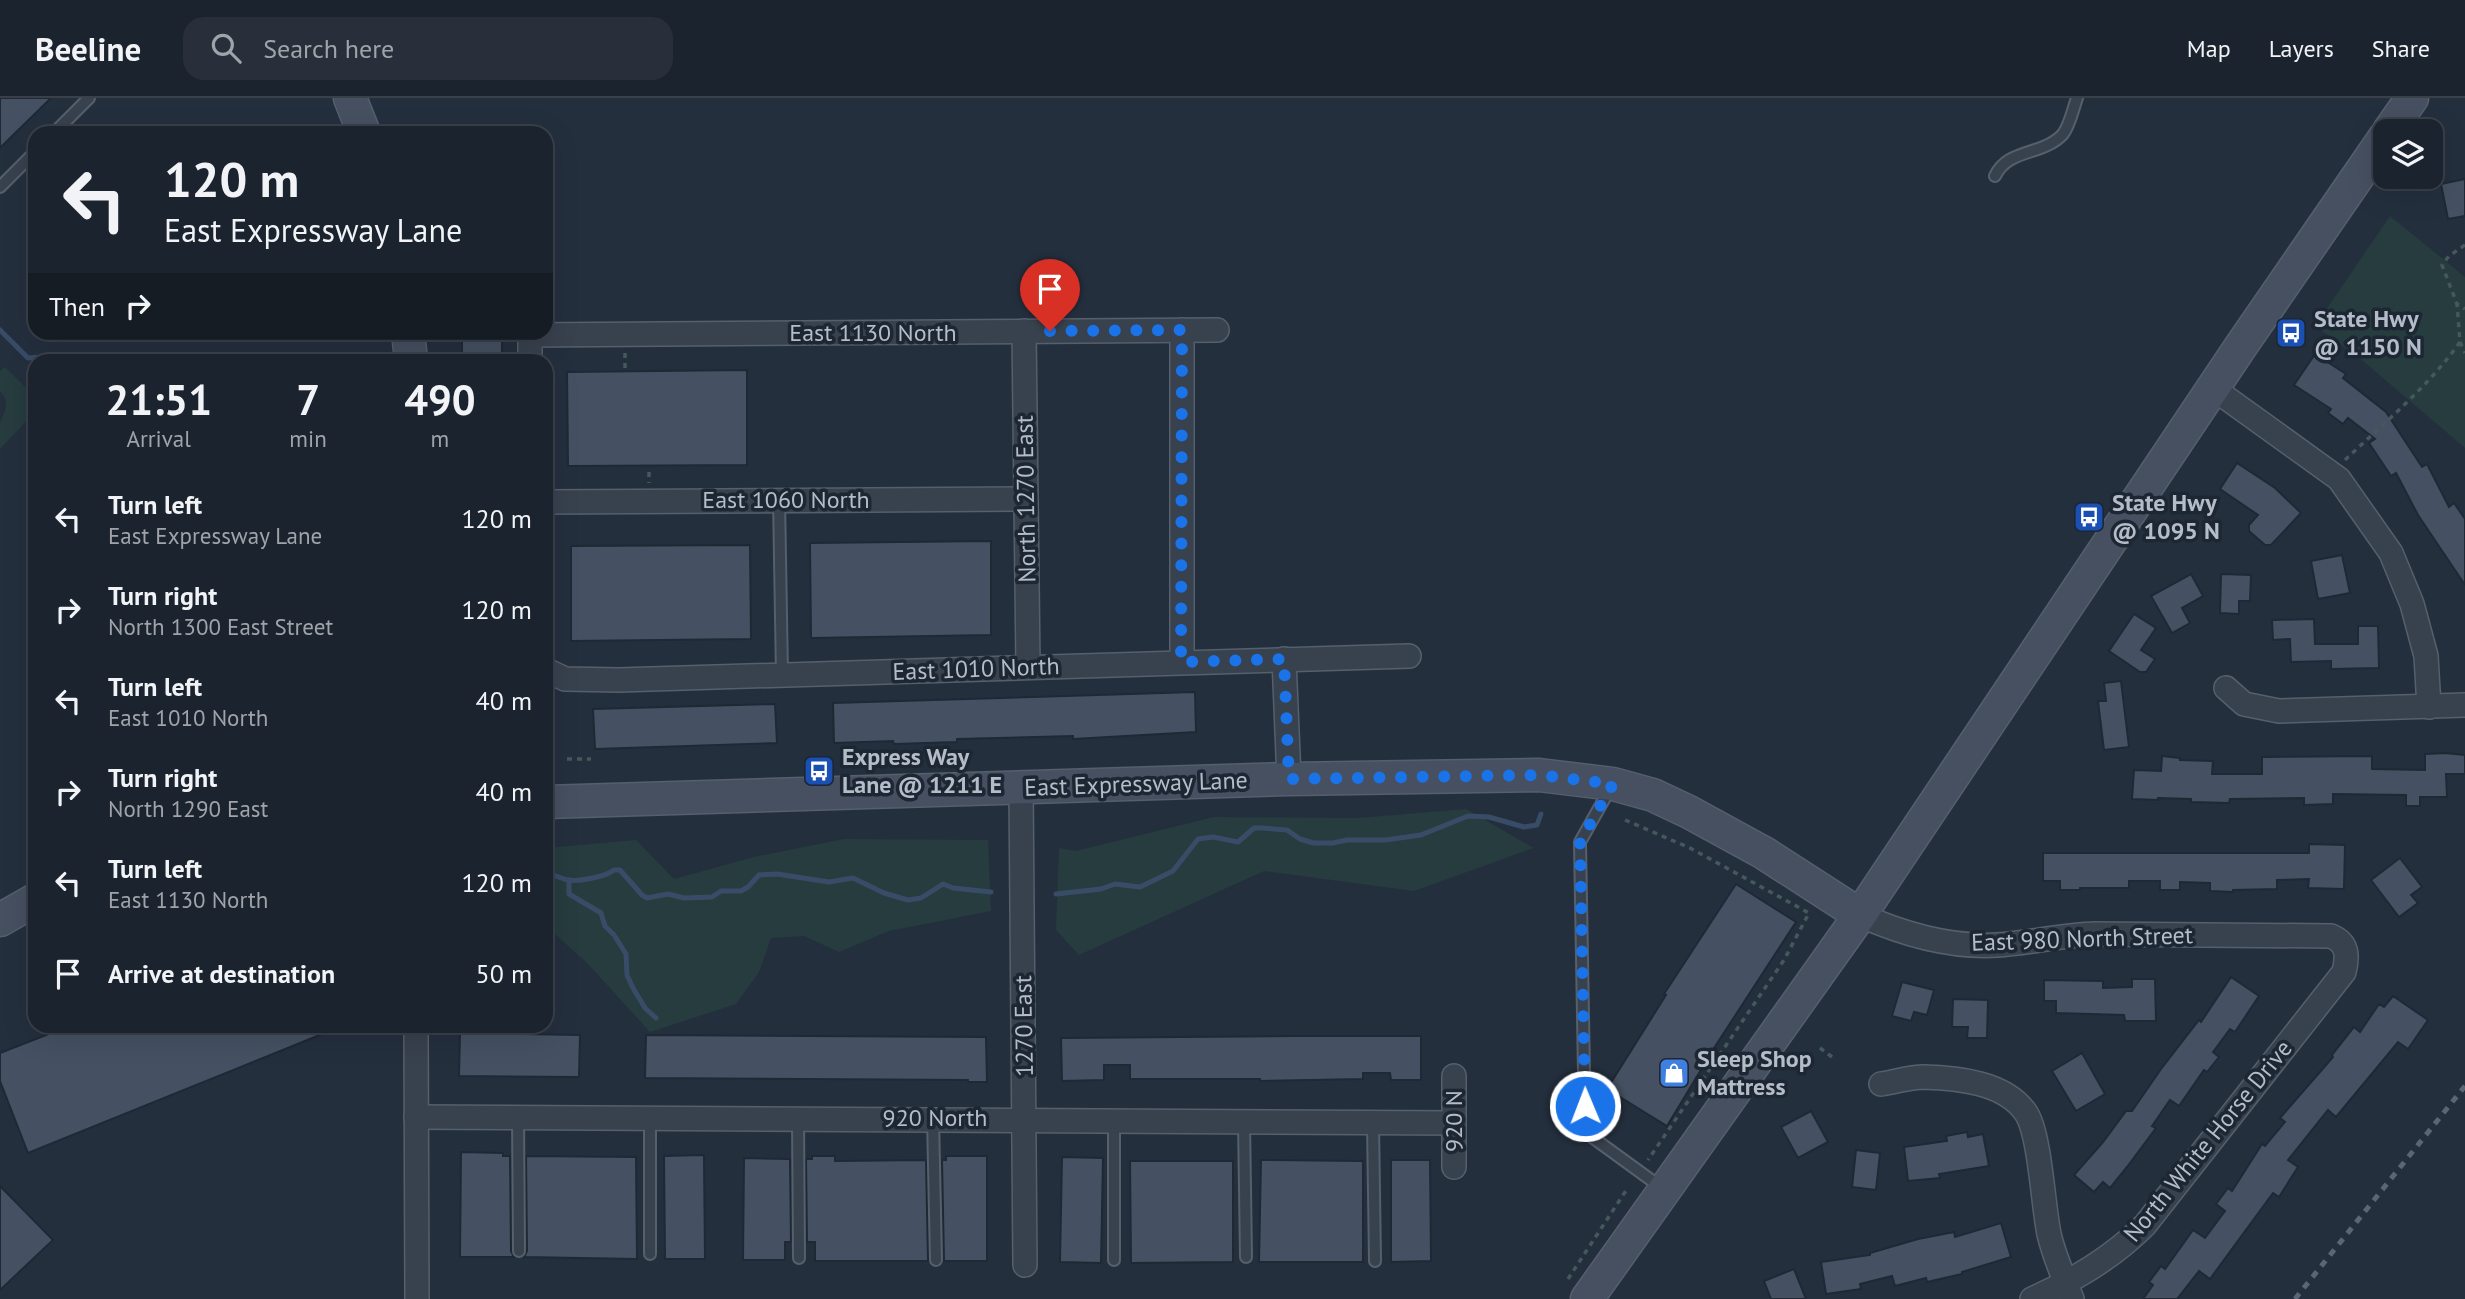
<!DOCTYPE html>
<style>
body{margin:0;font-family:"PT Sans",sans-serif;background:#282f3a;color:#f1f3f6;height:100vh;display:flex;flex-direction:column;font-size:26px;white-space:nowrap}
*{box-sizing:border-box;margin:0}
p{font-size:23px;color:#a0a4aa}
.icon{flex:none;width:38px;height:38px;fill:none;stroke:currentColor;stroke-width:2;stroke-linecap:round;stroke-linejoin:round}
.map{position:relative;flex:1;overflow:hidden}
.panel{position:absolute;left:28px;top:256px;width:525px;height:679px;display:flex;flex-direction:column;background:#1b232e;border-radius:21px;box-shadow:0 7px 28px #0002,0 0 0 2px #39404a}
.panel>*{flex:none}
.hud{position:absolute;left:28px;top:28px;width:525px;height:214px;border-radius:21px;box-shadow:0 7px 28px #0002,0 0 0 2px #39404a;background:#1b232e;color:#f1f3f6;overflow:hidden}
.controls{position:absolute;left:2373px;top:21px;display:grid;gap:14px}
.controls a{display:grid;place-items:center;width:70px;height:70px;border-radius:14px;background:#1b232e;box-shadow:0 7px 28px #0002,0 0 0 2px #39404a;font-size:35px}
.pin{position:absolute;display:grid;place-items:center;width:60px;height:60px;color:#fff;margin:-72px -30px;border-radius:50% 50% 50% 0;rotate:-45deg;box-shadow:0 0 7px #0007}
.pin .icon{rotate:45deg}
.me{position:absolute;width:77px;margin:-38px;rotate:359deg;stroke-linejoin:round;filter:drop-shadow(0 0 5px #0008)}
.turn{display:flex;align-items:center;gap:24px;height:147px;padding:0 21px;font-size:32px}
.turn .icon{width:91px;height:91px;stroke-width:2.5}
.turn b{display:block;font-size:49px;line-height:60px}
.then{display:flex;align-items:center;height:66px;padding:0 21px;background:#0003;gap:14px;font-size:26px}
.eta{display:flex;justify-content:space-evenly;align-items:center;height:119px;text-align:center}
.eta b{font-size:42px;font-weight:800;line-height:49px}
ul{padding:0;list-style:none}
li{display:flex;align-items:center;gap:21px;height:91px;padding:0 21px}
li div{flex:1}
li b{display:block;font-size:26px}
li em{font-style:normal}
header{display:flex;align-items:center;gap:42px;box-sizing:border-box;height:98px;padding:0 35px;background:#1b232e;border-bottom:2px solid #39404a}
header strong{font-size:33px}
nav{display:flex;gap:38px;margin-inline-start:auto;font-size:24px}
.search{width:490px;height:63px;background:#282f3a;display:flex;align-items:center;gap:18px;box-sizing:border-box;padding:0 24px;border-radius:21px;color:#a0a4aa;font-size:26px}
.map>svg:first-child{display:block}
</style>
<header>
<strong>Beeline</strong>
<div class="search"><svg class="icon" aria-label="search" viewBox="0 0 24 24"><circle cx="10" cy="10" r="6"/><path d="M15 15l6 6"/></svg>Search here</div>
<nav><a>Map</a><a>Layers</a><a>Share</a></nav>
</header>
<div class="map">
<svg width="2465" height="1201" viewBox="0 0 2465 1201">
<rect width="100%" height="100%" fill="#242f3e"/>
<g fill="#263c3f">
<polygon points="2390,118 2465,179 2465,350 2362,262 2315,228"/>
<path d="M 5,269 L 35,299 L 35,314 L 0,351 C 0,344 0,333 0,326 C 4,314 11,305 0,293 L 0,273 Z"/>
<polygon points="1466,711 1534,750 1414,793 1264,773 1079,857 1056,832 1059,750 1076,753 1214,719 1358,720"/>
<polygon points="844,741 988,742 991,813 889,833 839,854 804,838 771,840 759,874 736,906 650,934 588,866 546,828 546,750 636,742 674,781 754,759"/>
</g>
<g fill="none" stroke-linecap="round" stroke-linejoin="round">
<g stroke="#394c67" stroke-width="5">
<polyline points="0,232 28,260 68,257 154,262"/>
<path d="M 546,777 C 555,775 560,781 568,782 C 579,784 607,778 614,772 L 620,772 L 642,797 L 647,800 L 668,796 L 684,800 L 712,799 L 721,793 L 741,793 L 748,789 L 759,777 L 777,776 L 829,784 L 853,780 L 884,795 L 908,802 L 921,800 L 943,786 L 953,790 L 991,794"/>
<polyline points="569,782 569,796 601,815 605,828 614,837 626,856 627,877 633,890 645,910 656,920"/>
<polyline points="1056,796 1101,791 1115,786 1140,789 1173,773 1198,741 1213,739 1238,744 1254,730 1262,730 1287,732 1300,741 1313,745 1333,745 1347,742 1385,742 1421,737 1468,718 1489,719 1524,729 1537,727 1541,716"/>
</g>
</g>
<g fill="#455162" stroke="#1f2835" stroke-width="2">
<polygon points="0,0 51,0 0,50"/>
<polygon points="2465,81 2465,118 2448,121 2441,86"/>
<rect x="462" y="234" width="40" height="28"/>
<polygon points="2315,256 2346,276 2343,280 2386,314 2422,369 2427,366 2449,409 2454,405 2465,421 2465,487 2418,417 2396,375 2391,378 2369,345 2375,341 2348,320 2343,326 2328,315 2331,311 2294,287"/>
<polygon points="747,272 747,367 568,368 567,274"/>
<polygon points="2237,365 2275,390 2301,415 2271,447 2265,447 2249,433 2249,427 2258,417 2220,391"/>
<polygon points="991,443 991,537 811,540 810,445"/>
<polygon points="750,447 751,541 571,543 571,448"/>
<polygon points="2342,457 2350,495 2318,501 2311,463"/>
<polygon points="2191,476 2203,498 2182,510 2190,525 2172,535 2151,498"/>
<polygon points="2221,476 2251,477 2250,503 2239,503 2239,516 2220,515"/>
<polygon points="2134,516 2156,530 2141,552 2155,561 2146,574 2140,574 2109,553"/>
<polygon points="2314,521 2315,546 2358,546 2358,528 2378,528 2379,570 2331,571 2331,563 2291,564 2290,541 2273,542 2272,522"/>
<polygon points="2121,583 2129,649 2104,652 2098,603 2106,603 2104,585"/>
<polygon points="1195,594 1196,634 1073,641 1073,638 957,641 957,644 894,646 893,643 834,645 833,605"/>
<polygon points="775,606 777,645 595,651 593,611"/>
<polygon points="2445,655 2465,657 2465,676 2446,676 2447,699 2420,699 2420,708 2406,708 2406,697 2333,696 2333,706 2304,707 2304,700 2230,701 2229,705 2191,704 2191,701 2158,700 2158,702 2132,701 2134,672 2161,673 2162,658 2180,660 2180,662 2213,663 2212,676 2262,676 2262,659 2372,658 2372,671 2425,672 2425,656"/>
<polygon points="2309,746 2345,747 2344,791 2308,790 2309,781 2277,782 2277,791 2233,792 2233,794 2210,793 2210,785 2180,784 2180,792 2160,792 2160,783 2129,783 2129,790 2080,790 2080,792 2060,792 2060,783 2043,783 2043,755 2309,755"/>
<polygon points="2400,760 2422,789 2411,797 2418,805 2399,819 2371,782"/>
<polygon points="1736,786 1796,824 1716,947 1667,1028 1607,991 1666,897 1664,896"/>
<polygon points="2231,879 2259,898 2235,934 2230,931 2213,954 2219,959 2207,974 2204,972 2179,1008 2170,1002 2152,1028 2156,1030 2127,1069 2110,1090 2103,1084 2094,1094 2074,1077 2103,1044 2126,1013 2132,1013 2161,971 2199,922 2201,924"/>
<polygon points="2132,881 2155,881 2156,923 2125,923 2124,917 2056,915 2056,903 2044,903 2044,882 2103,883 2103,890 2132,889"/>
<polygon points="1902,884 1934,892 1927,917 1914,914 1911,923 1892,918"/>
<polygon points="2393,898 2428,922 2408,951 2398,944 2336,1019 2328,1012 2288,1062 2298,1069 2279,1099 2273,1095 2210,1181 2199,1173 2177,1201 2143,1201 2153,1187 2149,1184 2161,1168 2165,1171 2193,1132 2205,1140 2225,1113 2216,1106 2228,1090 2232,1093 2262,1046 2265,1048 2285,1024 2280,1020 2333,959 2332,957 2354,929 2360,934 2379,906 2384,909"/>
<polygon points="1953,901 1988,902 1987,940 1967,940 1968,929 1952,929"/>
<polygon points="69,928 342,928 28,1055 0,983 0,955"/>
<polygon points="460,935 580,937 579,979 459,978"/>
<polygon points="646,937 986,939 987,984 968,984 968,982 645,980"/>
<polygon points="1292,938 1421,938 1421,982 1391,982 1390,975 1363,975 1363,981 1260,983 1260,981 1130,981 1130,967 1104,967 1104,982 1062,983 1061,940"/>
<polygon points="2082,955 2105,996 2076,1013 2052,973"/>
<polygon points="1811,1013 1828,1044 1798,1060 1781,1029"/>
<polygon points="1967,1034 1968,1039 1983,1036 1989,1068 1939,1076 1940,1080 1908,1083 1904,1049 1947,1043 1946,1038"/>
<polygon points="1856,1052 1880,1055 1876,1092 1852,1089"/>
<polygon points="461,1054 503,1055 503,1058 510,1058 511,1153 514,1159 460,1159"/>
<polygon points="704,1057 705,1161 665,1161 664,1058"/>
<polygon points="526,1058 636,1059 637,1161 524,1159 527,1153"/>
<polygon points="812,1058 835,1058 835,1063 926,1062 928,1163 815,1163 815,1144 807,1144 806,1061 812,1061"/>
<polygon points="946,1058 987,1058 987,1163 944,1163 942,1062 946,1062"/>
<polygon points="1062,1059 1103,1060 1101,1165 1060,1164"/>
<polygon points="744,1060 790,1061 791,1144 785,1144 785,1162 743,1162"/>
<polygon points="1261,1062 1363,1063 1363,1164 1259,1164"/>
<polygon points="1391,1062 1430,1062 1431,1163 1391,1164"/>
<polygon points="1130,1063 1233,1063 1233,1164 1131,1165"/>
<polygon points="0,1088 53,1142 0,1192"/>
<polygon points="2001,1125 2011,1159 1962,1174 1962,1176 1927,1184 1926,1180 1895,1188 1892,1178 1860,1186 1861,1191 1826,1196 1821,1164 1870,1157 1870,1155 1918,1141 1954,1134 1955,1139"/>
<polygon points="1794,1171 1806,1201 1771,1201 1764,1183"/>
</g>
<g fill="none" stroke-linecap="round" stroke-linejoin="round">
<g stroke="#565f6c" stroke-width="14">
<g id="lane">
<polyline points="54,35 89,0"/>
<path d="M 1995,78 C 2008,50 2043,58 2063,36 C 2070,27 2073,11 2077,0"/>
<polyline points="0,89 35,54"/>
<polyline points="779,401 782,577"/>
<polyline points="1611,689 1580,744 1585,1034 1662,1090"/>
<polyline points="518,1019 519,1153"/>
<polyline points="650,1019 650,1156"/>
<polyline points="798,1020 799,1160"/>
<polyline points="933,1020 936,1162"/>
<polyline points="1244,1023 1246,1159"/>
<polyline points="1373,1025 1375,1163"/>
<polyline points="1114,1162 1114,1022"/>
</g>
</g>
<g stroke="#565f6c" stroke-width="26">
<g id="street">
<polyline points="1024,233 1028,568"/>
<polyline points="530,262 530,237 1217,232"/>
<polyline points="2214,291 2339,381 2391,455 2412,506 2426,558 2429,609"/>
<polyline points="546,404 1025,401"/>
<polyline points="1284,561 1289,681"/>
<polyline points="1182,564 1182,232"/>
<polyline points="546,572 565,581 619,582 1409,558"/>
<polyline points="2226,590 2244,606 2279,613 2465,607"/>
<polyline points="1021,690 1025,1167"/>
<path d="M 1860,817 C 1903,836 1949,850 1997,847 C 2030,845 2062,837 2095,836 L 2331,838 C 2348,845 2348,858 2344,874 L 2145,1127 C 2112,1160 2074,1182 2032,1201"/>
<polyline points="416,928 417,1201"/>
<path d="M 1881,986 C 1895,984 1910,979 1923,979 C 1957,980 2005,984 2026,1015 C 2040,1036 2043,1107 2049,1136 C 2054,1158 2064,1180 2072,1201"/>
<polyline points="416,1019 1454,1025"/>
<polyline points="1454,1069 1454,978"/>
</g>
</g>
<g stroke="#565f6c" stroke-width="35">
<g id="secondary">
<polyline points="350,0 364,35"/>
<polyline points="2389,33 2412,0"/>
<polyline points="408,234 411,262"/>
<polyline points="546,704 1289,681 1539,677 1613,686 1653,697 1689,714 1764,755 1860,817"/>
<polyline points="0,822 35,802"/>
<polyline points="1587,1201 1860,817 2241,248 2385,39"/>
</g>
</g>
<g stroke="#44595c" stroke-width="3.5" stroke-dasharray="5 5" stroke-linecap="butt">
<polyline points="2465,147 2449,158 2442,167 2457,206 2465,211"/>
<polyline points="2460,244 2465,255"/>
<polyline points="625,255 625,271"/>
<path d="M 2345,362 C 2385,324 2428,289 2460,244 L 2457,206"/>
<polyline points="649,374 649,385"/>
<polyline points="567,661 591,661"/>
<polyline points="1625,722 1690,750 1809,815 1784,862 1648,1062"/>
<polyline points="35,906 35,907"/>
<polyline points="43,928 45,932"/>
<polyline points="1820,950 1836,962"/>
<polyline points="1568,1181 1627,1091"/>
</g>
<use href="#lane" stroke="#38414e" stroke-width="10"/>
<use href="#street" stroke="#38414e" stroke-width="23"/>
<use href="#secondary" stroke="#465061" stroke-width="32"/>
<polyline stroke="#5a6575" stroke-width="5" stroke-dasharray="7 7" stroke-linecap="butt" points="2295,1201 2465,988"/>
</g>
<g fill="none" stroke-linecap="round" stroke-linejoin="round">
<polyline stroke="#1a73e8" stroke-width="12" stroke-dasharray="0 21.6" points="1050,233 1182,232 1181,564 1284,561 1289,681 1539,677 1613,686 1580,744 1585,1008"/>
</g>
<defs>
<g id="bus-square" transform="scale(1.575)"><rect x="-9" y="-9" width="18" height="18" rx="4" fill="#1a4fb4" stroke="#1d2633"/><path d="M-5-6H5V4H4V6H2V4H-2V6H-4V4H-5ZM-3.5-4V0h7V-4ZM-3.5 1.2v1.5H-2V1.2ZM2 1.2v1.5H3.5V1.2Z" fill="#fff"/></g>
<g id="shop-square" transform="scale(1.575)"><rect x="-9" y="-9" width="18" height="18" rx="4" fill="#3f7fe0" stroke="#1d2633"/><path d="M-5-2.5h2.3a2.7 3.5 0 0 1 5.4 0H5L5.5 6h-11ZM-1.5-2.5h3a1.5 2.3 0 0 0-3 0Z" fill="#fff"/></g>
</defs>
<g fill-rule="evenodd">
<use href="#bus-square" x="2291" y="235"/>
<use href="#bus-square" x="2089" y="419"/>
<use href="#bus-square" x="819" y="673"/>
<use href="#shop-square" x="1674" y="975"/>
</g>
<g text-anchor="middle" stroke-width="7" stroke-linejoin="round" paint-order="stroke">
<g font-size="24" font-weight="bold" fill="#b4bcc9" stroke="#1d2633" text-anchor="start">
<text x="2314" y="229">State Hwy<tspan x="2314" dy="28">@ 1150 N</tspan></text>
<text x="2112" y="413">State Hwy<tspan x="2112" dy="28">@ 1095 N</tspan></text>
<text x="842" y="667">Express Way<tspan x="842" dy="28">Lane @ 1211 E</tspan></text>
<text x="1697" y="969">Sleep Shop<tspan x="1697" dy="28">Mattress</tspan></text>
</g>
<g font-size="24" fill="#b4bcc9" stroke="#1d2633">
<text x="873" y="243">East 1130 North</text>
<text transform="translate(1026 401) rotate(-91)" y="8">North 1270 East</text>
<text x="786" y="410">East 1060 North</text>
<text transform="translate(976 571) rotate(-2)" y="8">East 1010 North</text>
<text transform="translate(1136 686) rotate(-2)" y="8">East Expressway Lane</text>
<text transform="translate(2082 841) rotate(-2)" y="8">East 980 North Street</text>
<text transform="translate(1024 928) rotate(-91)" y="8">1270 East</text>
<text x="935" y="1028">920 North</text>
<text transform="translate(1454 1023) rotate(-90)" y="8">920 N</text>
<text transform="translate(2208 1043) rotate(-51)" y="8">North White Horse Drive</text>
</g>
</g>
</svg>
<div class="controls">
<a><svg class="icon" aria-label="layers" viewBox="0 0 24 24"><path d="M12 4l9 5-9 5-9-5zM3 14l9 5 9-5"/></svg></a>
</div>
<div class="pin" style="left:1050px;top:233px;background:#d93025"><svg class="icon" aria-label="arrive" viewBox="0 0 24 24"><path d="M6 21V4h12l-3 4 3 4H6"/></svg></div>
<svg class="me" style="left:1585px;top:1008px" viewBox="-20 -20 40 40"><circle r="17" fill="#1a73e8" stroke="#fff" stroke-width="3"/><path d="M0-11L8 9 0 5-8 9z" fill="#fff"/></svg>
<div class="hud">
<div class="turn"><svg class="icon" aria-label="left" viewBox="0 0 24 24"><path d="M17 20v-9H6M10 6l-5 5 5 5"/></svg><div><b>120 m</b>East Expressway Lane</div></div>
<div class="then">Then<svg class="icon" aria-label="right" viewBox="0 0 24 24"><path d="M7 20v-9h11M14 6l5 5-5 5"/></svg></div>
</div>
<section class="panel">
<div class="eta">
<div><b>21:51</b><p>Arrival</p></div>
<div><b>7</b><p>min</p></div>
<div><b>490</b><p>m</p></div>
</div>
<ul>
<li><svg class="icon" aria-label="left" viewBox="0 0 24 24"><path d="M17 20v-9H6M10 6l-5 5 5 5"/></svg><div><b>Turn left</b><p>East Expressway Lane</p></div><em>120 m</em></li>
<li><svg class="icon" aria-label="right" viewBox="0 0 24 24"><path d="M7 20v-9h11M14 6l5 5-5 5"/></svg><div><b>Turn right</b><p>North 1300 East Street</p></div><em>120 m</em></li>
<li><svg class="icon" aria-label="left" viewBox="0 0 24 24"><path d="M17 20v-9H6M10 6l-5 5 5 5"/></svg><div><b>Turn left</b><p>East 1010 North</p></div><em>40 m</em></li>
<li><svg class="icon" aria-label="right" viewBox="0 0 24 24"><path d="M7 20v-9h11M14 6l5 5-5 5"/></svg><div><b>Turn right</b><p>North 1290 East</p></div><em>40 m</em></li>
<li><svg class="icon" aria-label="left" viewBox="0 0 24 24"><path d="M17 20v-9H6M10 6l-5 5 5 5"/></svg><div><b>Turn left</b><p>East 1130 North</p></div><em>120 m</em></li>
<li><svg class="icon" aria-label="arrive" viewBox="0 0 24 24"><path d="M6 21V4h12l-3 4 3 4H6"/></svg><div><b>Arrive at destination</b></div><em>50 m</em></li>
</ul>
</section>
</div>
